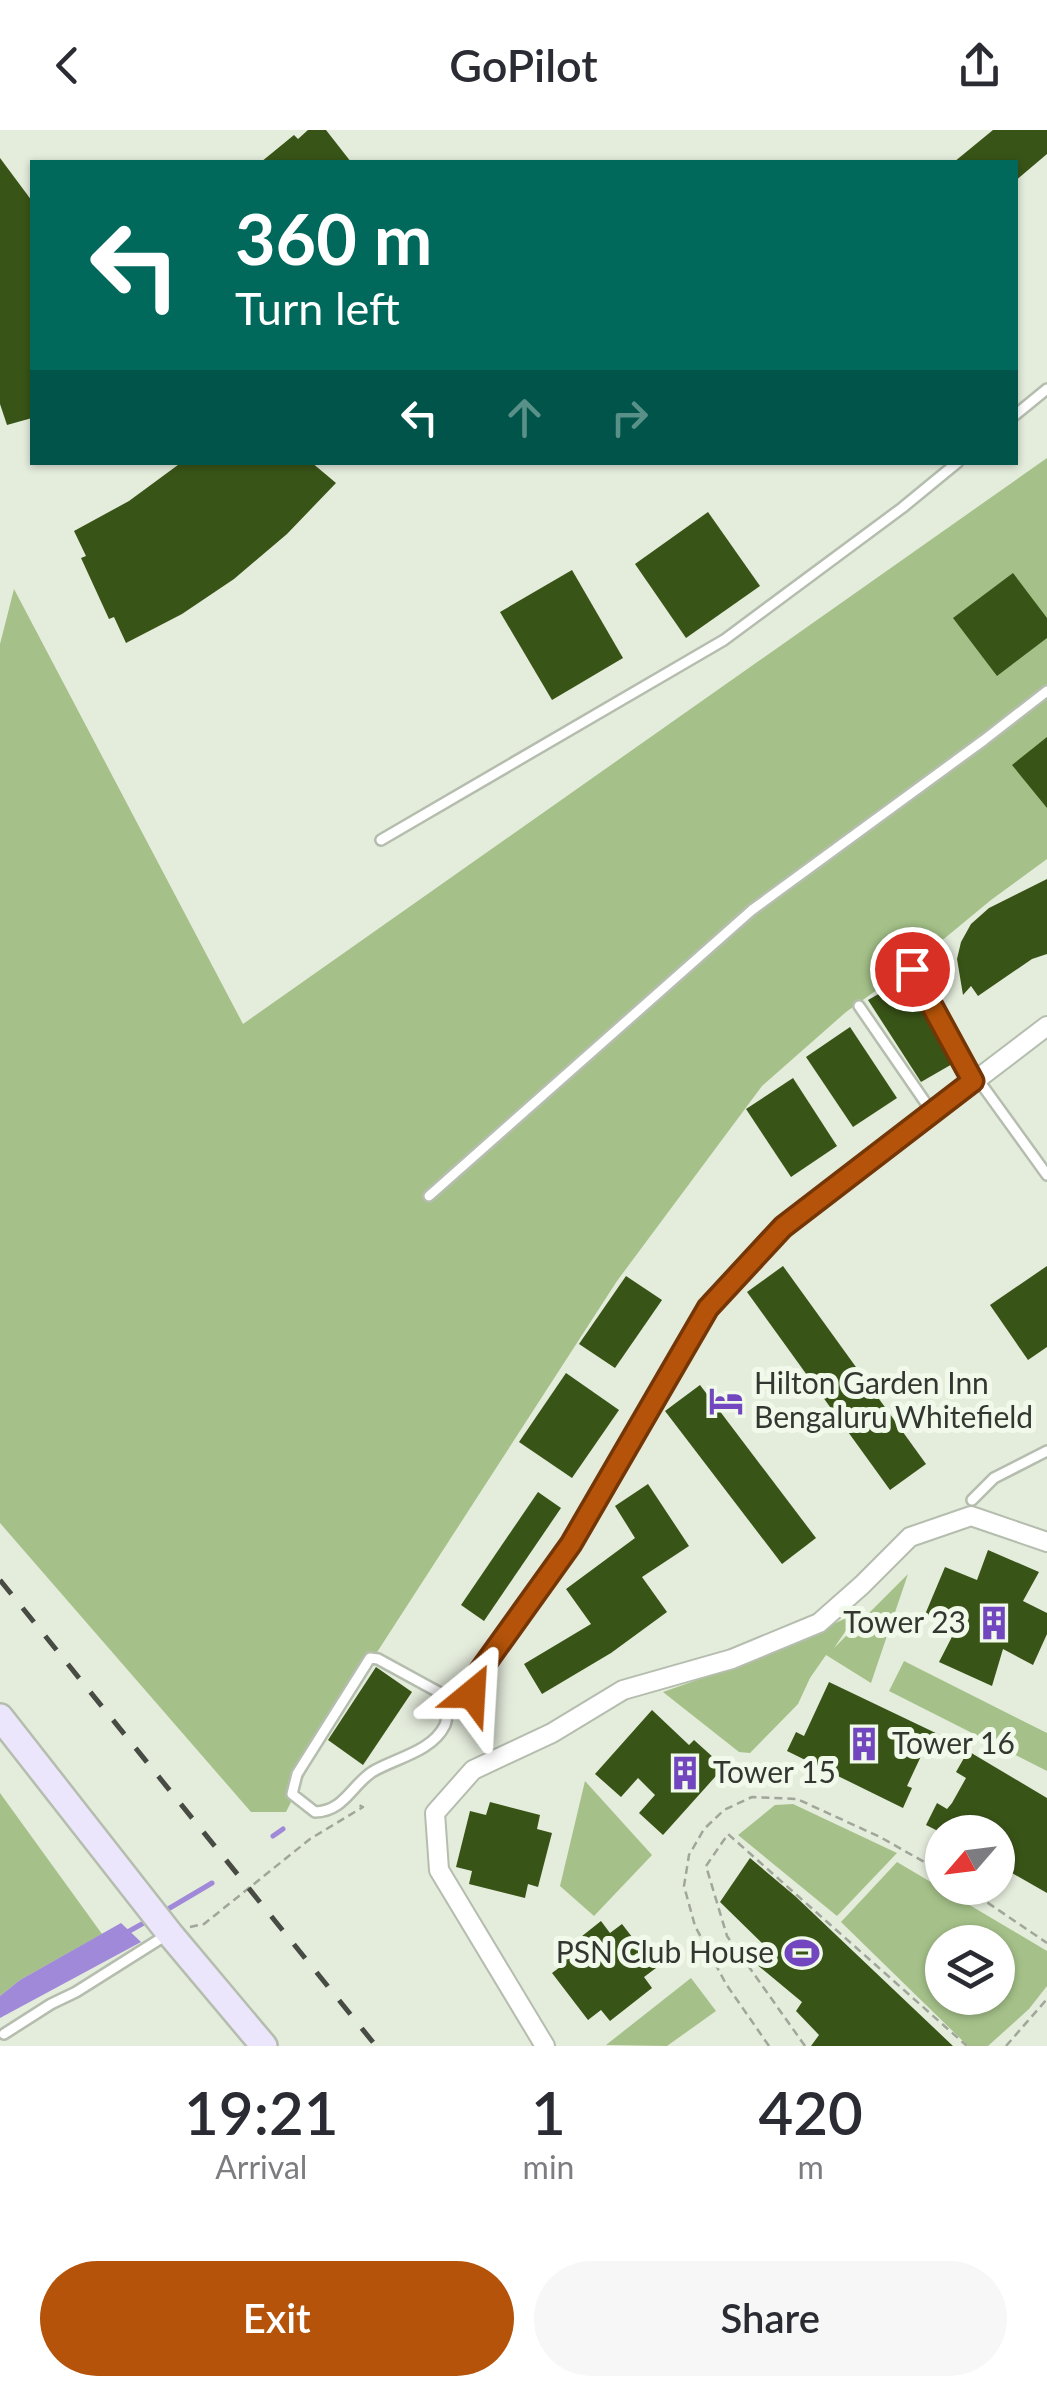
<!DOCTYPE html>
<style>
body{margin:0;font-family:Lato,sans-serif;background:#f7f7f7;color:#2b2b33;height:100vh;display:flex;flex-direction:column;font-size:38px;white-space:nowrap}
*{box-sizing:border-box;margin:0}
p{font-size:32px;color:#7c7c81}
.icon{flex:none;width:55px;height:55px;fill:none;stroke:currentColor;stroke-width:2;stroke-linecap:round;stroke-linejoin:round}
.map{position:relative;height:1916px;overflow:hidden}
.side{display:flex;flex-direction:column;background:#fff;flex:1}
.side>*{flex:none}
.hud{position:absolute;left:30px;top:30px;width:988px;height:305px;border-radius:0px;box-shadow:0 2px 8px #0004;background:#00695c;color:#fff;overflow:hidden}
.needle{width:65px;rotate:242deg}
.fabs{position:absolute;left:925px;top:1685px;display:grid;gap:20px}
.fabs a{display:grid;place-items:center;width:90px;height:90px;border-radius:50%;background:#fff;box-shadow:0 2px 8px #0004;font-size:50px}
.pin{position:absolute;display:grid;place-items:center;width:85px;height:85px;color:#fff;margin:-42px;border:5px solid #fff;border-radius:50%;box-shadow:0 2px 10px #0007}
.me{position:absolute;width:110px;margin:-55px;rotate:27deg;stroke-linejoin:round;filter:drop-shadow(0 0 8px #0008)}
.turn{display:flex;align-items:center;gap:35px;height:210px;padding:0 40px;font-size:45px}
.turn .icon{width:130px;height:130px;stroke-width:2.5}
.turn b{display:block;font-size:70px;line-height:85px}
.lanes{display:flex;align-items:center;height:95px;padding:0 40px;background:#0003;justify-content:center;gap:50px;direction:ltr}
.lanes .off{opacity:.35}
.eta{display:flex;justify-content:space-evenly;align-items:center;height:170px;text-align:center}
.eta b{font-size:60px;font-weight:600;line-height:70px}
.primary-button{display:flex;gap:20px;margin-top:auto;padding:20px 40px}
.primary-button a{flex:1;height:115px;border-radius:60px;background:#b45309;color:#fff;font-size:40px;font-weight:600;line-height:115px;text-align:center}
.primary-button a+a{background:#f7f7f7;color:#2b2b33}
header{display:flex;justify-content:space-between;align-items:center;height:130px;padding:0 40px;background:#fff;font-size:45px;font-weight:600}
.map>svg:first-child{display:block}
</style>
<header><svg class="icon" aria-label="back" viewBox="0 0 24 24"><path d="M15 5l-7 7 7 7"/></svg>GoPilot<svg class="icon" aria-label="share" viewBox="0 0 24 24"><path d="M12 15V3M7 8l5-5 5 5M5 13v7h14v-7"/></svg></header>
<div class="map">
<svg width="1047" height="1916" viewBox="0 0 1047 1916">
<rect width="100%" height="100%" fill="#e4ecdc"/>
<g fill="#a5c189" fill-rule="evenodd">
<polygon points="1047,328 1047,729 991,770 916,832 846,882 762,956 617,1151 328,1598 286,1682 251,1682 0,1393 0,514 14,459 243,894"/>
<polygon points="908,1444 871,1553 826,1525 810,1548 798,1574 750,1623 739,1622 663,1562 737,1536 858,1483 834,1518"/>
<polygon points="904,1531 1047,1603 1047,1641 889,1561"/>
<polygon points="585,1651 652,1725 594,1786 560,1756"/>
<polygon points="0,1663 102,1804 20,1850 0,1866"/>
<polygon points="793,1674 897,1723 837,1786 738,1705 775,1675"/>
<path d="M 897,1732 L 1047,1821 L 1047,1856 L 1029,1879 L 988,1916 L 968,1916 L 841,1792 ZM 942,1812 L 998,1812 L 998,1868 L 942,1868 Z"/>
<polygon points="691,1848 716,1881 667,1916 606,1915"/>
</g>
<polygon fill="#9f89d8" points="121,1793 141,1812 0,1888 0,1866 20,1850"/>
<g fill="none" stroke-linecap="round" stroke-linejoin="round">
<g stroke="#9f89d8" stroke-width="5">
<polyline points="273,1706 283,1699"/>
<polyline points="163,1782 212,1753"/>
<polyline points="124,1804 149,1790"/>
</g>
</g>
<g fill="#395417">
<polygon points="308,0 326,0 351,32 261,32 294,5 298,9"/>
<polygon points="993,0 1047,0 1047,24 1015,51 1015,32 954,32"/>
<polygon points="0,28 32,71 32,288 7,295 0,274"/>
<polygon points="182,332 311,332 336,353 287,404 234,449 182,484 126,513 114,487 109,489 81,428 86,426 74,401 129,371"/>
<polygon points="708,382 760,456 686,508 635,434"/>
<polygon points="572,440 623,528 552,570 500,482"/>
<polygon points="1013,443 1047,488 1047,508 997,546 953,488"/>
<polygon points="1047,607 1047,678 1012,635"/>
<polygon points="1047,749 1047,824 1032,829 978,866 971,856 963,865 957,829 961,812 971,794 989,778"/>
<polygon points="907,848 954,933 921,952 868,870"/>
<polygon points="850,897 897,968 853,997 806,927"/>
<polygon points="793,948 837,1016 791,1047 746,979"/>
<polygon points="783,1136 926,1334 890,1360 747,1162"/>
<polygon points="1047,1136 1047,1217 1028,1230 990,1175"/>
<polygon points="626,1146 662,1170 615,1238 579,1214"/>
<polygon points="566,1243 619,1280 572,1348 519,1312"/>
<polygon points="700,1255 816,1408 782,1434 665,1281"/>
<polygon points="648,1354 689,1416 642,1447 667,1482 611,1523 542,1564 524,1534 591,1494 566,1459 635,1408 615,1376"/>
<polygon points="538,1362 561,1378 484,1491 461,1475"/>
<polygon points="988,1420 1039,1442 1023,1471 1047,1483 1047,1504 1033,1535 1003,1519 992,1556 939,1532 956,1499 924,1487 945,1437 977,1450"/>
<polygon points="376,1537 412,1562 363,1635 328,1610"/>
<polygon points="829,1552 942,1606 932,1629 922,1624 907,1656 912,1658 903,1678 787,1621 796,1602 804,1606"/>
<polygon points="652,1580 689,1615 694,1610 724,1637 663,1705 639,1683 655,1665 638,1648 621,1667 595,1644"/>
<polygon points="968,1621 1047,1668 1047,1763 998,1735 998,1702 940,1702 926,1695 937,1673 947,1679 952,1673 966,1648 956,1642"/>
<polygon points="490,1672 540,1685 537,1699 552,1703 538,1757 528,1754 525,1768 469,1754 472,1741 456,1737 470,1681 486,1685"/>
<polygon points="750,1728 795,1766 953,1916 811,1916 819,1905 796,1881 802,1872 755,1833 766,1817 720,1772"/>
<polygon points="601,1791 610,1803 622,1794 656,1838 644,1847 652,1858 610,1891 601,1880 588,1890 552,1843 564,1834 557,1826"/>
</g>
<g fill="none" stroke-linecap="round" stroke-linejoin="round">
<g stroke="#b5bdae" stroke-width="14">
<g id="lane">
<polyline points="1015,285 1047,259"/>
<polyline points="381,710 724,510 902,378 958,332"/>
<polyline points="912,839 973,951"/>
<polyline points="859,876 932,982"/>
<polyline points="977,948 1047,1045"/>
<polyline points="429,1066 752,780 984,610 1047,561"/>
<polyline points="972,1370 994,1348 1047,1321"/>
<path d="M 442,1564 C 445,1574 449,1585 445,1595 C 432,1622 395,1628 372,1642 C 351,1656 344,1681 315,1682 L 292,1664 L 297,1644 L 370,1528 L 378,1529 L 442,1564 L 449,1565 L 471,1558"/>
<polyline points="4,1904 51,1874 76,1862 168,1804"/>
</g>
</g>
<g stroke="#b5bdae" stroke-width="22">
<g id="street">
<polyline points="472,1564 475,1548 571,1414 708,1179 783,1097 1047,896"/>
<polyline points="545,1916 439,1740 435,1683 473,1640 552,1603 623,1560 732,1529 819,1493 862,1455 910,1407 971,1386 1047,1412"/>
</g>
</g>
<g stroke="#b5bdae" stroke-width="30">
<polyline id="secondary" points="0,1587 170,1804 264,1916"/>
</g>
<g stroke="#a0a69a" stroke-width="2.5" stroke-dasharray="8 5" stroke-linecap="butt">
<polyline points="966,1758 1047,1813"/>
<polyline points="190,1797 204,1794 310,1709 363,1677 359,1675"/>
<polyline points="769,1916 726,1854 695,1796 684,1756 689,1725 704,1699 724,1680 752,1667 797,1669 880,1707 942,1742"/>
<polyline points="805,1916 727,1806 706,1736 728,1704 967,1916"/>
<polyline points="1006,1916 1047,1869"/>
</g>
<use href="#lane" stroke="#fff" stroke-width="9"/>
<use href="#street" stroke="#fff" stroke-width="18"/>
<use href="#secondary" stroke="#ece6fc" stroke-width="25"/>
<polyline stroke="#484b44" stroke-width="5" stroke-dasharray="18 18" stroke-linecap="butt" points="0,1450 376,1916"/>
</g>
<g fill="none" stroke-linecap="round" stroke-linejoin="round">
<g stroke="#753606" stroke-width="25">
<polyline id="route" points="472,1564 475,1548 571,1414 708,1178 783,1097 973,951 912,839"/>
</g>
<use href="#route" stroke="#b45309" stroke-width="18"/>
</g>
<defs>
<g id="hotel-bare" transform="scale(2.7)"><path d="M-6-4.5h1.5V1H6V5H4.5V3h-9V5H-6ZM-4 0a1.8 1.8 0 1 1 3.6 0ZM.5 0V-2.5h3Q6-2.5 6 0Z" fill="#7246bf" stroke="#f1faea" stroke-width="2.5" paint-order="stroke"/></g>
<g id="building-bare" transform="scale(2.7)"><path d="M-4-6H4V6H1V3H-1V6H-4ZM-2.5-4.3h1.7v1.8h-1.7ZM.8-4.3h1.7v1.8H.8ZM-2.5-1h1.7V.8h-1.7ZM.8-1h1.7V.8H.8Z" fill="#7246bf" stroke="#f1faea" stroke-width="2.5" paint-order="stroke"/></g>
<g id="stadium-bare" transform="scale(2.7)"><path d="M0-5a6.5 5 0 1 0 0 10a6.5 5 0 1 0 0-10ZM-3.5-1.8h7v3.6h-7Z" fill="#7246bf" stroke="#f1faea" stroke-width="2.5" paint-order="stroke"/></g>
</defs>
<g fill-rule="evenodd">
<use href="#hotel-bare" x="726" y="1271"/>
<use href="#building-bare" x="994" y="1493"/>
<use href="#building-bare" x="864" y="1614"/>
<use href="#building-bare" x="685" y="1643"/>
<use href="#stadium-bare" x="802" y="1823"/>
</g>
<g text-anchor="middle" stroke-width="10" stroke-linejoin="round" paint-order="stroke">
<g font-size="30" fill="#343731" stroke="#f1faea" text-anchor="start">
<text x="754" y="1264">Hilton Garden Inn<tspan x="754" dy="34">Bengaluru Whitefield</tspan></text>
<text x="966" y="1503" text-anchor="end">Tower 23</text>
<text x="892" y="1624">Tower 16</text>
<text x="713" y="1653">Tower 15</text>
<text x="774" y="1833" text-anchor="end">PSN Club House</text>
</g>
</g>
</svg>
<div class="fabs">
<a><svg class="needle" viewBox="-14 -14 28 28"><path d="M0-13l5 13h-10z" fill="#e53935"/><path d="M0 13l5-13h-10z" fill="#7c7c81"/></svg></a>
<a><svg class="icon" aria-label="layers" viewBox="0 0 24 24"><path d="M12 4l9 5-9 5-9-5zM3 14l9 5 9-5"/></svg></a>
</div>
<div class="pin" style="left:912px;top:839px;background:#d93025"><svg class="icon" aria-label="arrive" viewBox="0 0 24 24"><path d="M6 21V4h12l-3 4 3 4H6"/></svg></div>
<svg class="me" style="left:472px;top:1564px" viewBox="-20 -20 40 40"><path d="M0-17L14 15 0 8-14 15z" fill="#b45309" stroke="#fff" stroke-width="4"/></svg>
<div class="hud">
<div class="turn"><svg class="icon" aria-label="left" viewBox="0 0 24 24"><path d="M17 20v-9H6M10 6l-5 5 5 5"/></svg><div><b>360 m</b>Turn left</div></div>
<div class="lanes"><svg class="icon" aria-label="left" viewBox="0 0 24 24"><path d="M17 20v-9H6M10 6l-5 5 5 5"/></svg><svg class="icon off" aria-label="ahead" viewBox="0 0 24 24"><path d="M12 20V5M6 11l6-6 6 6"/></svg><svg class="icon off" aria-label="right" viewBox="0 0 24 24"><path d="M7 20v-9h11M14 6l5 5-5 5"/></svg></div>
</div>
</div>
<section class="side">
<div class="eta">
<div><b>19:21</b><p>Arrival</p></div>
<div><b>1</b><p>min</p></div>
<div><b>420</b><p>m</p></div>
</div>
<div class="primary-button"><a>Exit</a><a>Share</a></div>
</section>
